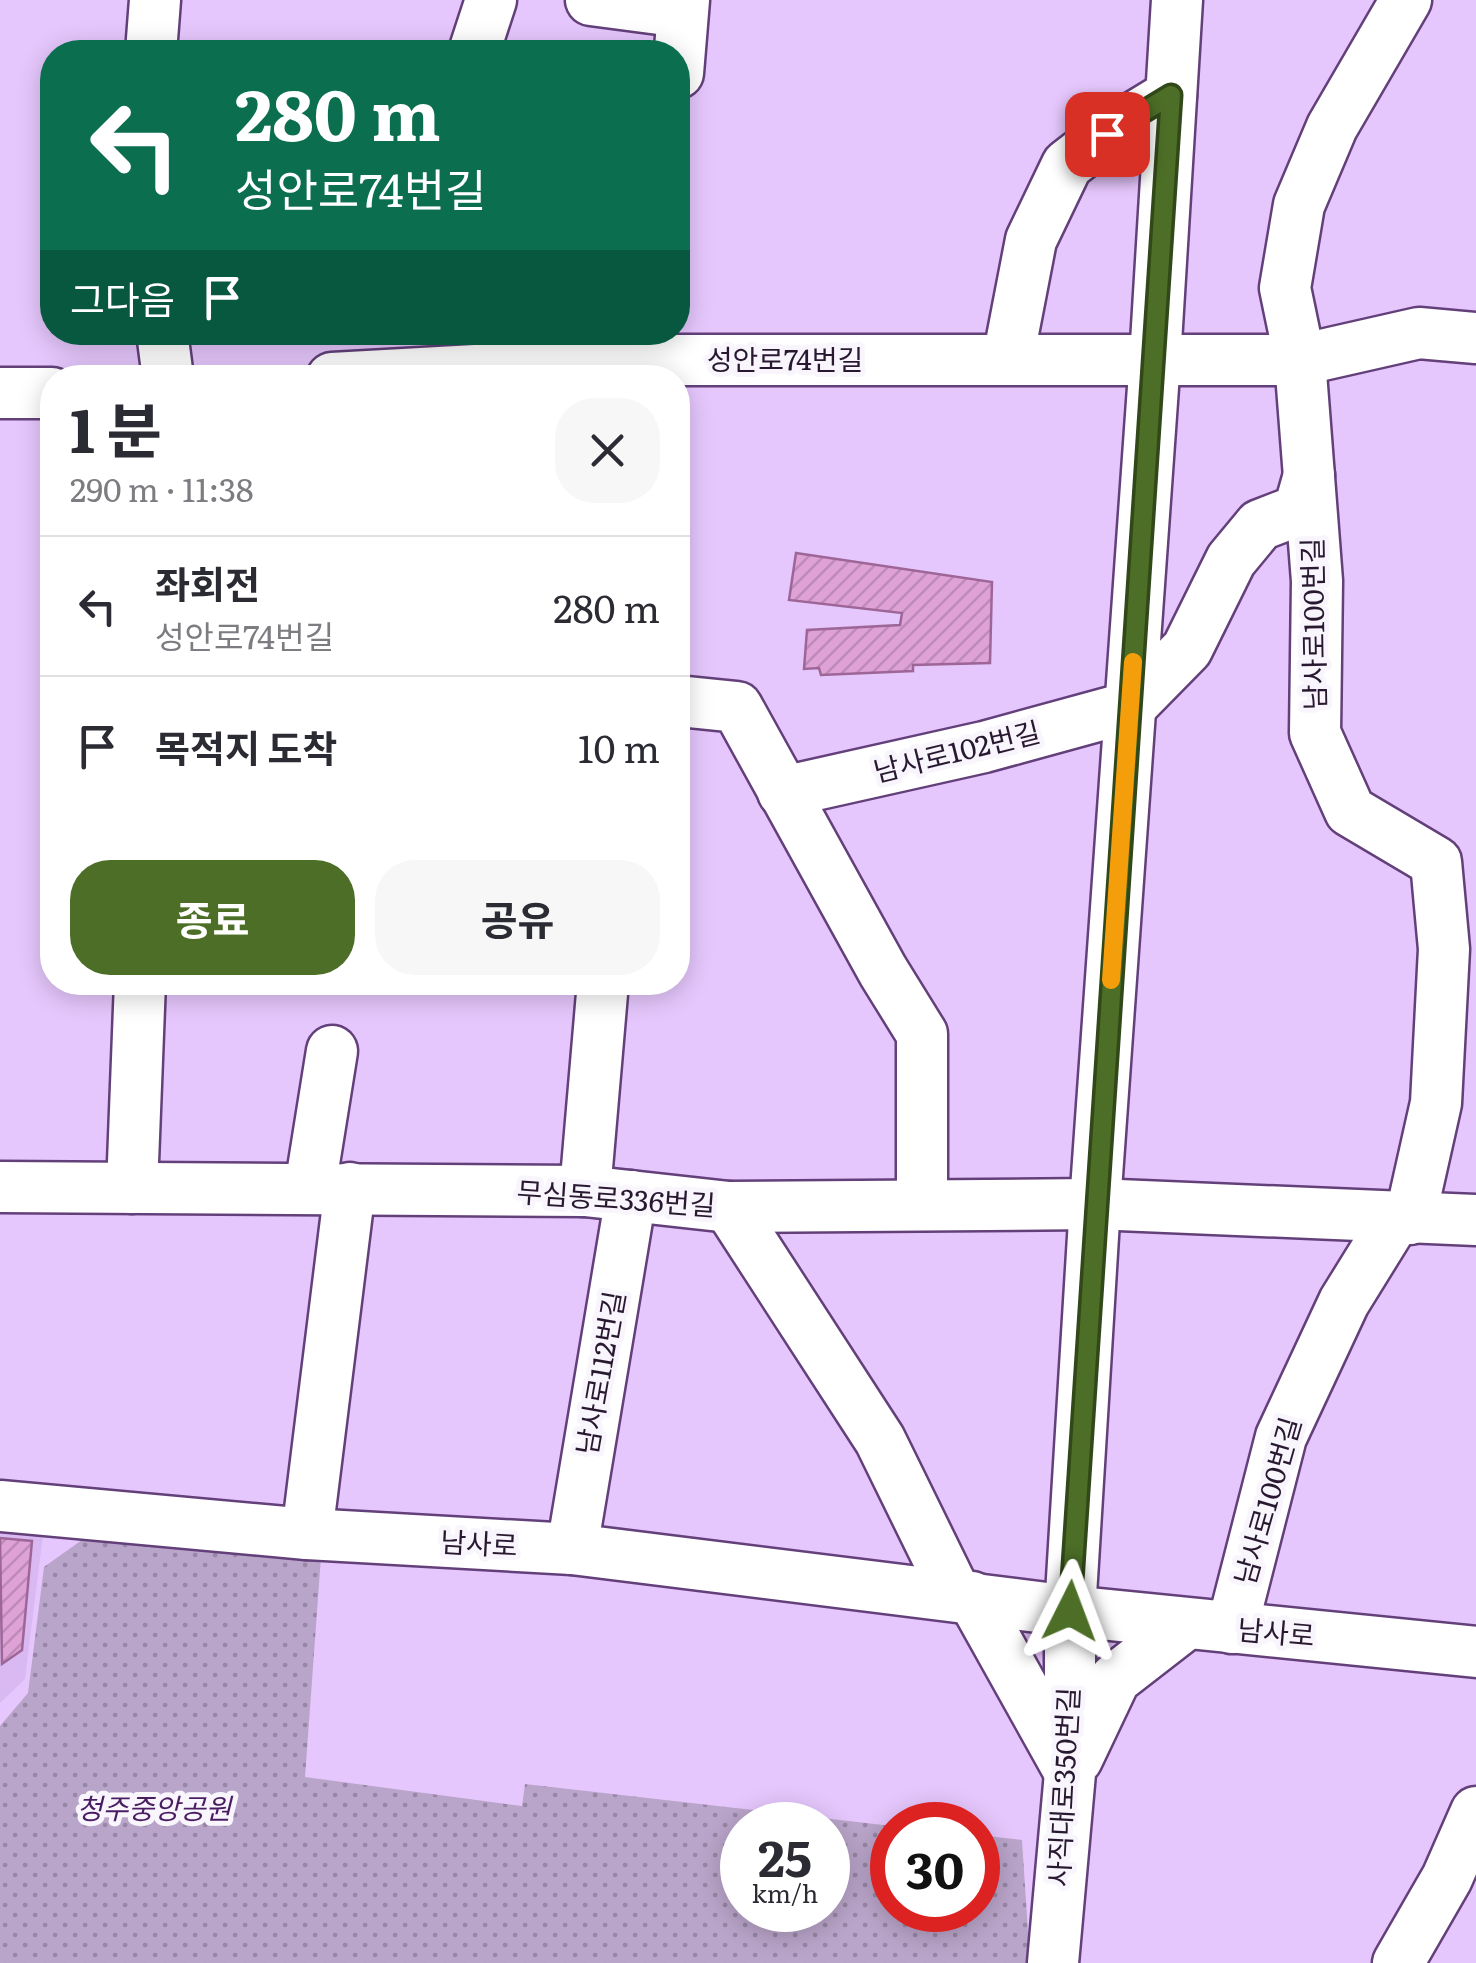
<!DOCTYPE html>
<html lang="ko">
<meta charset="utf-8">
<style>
body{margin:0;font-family:Literata,"Noto Sans KR",serif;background:#f7f7f7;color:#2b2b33;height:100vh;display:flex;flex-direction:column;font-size:38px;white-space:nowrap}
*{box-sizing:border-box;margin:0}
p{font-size:32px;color:#7c7c81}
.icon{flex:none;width:55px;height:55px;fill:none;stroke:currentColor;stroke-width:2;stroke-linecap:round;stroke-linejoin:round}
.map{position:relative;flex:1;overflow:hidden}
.panel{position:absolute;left:40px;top:365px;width:650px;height:630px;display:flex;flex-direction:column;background:#fff;border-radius:40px;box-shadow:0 5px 25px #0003}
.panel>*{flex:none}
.hud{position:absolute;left:40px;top:40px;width:650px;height:305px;border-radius:40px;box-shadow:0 5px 25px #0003;background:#0b6e4f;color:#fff;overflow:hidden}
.speed{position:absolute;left:720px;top:1802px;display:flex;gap:20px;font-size:50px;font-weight:700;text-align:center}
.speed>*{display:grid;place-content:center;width:130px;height:130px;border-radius:50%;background:#fff;box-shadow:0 5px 25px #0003;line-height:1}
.speed small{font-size:25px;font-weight:400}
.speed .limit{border:15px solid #d22;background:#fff;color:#111}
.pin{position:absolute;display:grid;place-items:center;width:85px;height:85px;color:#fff;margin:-42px;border-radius:20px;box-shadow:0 5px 15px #0006}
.me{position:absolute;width:110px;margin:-55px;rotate:3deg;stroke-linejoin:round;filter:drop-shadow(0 0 8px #0008)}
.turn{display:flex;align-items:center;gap:35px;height:210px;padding:0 30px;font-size:45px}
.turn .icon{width:130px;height:130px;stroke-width:2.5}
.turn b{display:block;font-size:70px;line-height:85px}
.then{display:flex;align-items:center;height:95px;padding:0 30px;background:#0003;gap:20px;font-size:38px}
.round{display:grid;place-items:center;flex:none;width:105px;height:105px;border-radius:40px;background:#f7f7f7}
.summary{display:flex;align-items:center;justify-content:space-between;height:170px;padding:0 30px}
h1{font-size:60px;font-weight:700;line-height:75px}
.primary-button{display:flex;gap:20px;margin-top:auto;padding:20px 30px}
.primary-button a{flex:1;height:115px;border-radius:40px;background:#4c6e26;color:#fff;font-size:40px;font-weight:700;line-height:115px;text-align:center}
.primary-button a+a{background:#f7f7f7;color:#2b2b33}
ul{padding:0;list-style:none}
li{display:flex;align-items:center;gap:30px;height:140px;padding:0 30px;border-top:2px solid #e1e1e2}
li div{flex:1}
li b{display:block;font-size:38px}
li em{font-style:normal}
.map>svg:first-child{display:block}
</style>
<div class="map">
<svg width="1476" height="1963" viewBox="0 0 1476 1963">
<defs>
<pattern id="grass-dots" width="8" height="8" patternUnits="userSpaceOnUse" patternTransform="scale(2.5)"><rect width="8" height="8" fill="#baa5ca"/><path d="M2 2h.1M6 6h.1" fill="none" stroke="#9786a5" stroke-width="1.8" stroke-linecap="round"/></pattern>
<pattern id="building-hatch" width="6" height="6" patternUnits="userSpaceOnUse" patternTransform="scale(2.5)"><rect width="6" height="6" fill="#dea2d7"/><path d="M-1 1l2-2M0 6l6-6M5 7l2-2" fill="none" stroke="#be8bb9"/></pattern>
</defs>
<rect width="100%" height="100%" fill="#e6c7fd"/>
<polygon fill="#dab9f2" points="0,1531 43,1535 25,1679 0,1703"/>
<path fill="url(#grass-dots)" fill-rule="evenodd" d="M 86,1537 L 321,1557 L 305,1777 L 522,1806 L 525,1784 L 892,1826 L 892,1910 L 978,1910 L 978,1835 L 1022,1840 L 1030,1963 L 0,1963 L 0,1726 L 28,1693 L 44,1567 ZM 742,1825 L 828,1825 L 828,1910 L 742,1910 Z"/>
<g fill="url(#building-hatch)" stroke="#9e6697" stroke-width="2.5">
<polygon points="796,553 992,582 990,663 913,665 913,671 821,675 819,668 804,669 807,630 900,625 902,613 789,600"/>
<polygon points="0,1538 32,1541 22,1650 2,1664"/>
</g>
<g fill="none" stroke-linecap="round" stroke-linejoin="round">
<g stroke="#63407a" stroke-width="55">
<g id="minor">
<polyline points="591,0 682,12"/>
<polyline points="1406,0 1332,127 1299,205 1285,288 1300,360 1317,581 1315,733 1350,811 1436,862 1444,949 1436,1103 1410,1219"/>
<polyline points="151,52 155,0"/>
<polyline points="474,52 491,0"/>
<polyline points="678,73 684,0"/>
<polyline points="162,332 168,378"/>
<polyline points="1008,359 1031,240 1067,165 1107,134 1171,95"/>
<polyline points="332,378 656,360 1300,360 1419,333 1476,338"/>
<polyline points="0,393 52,393"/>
<polyline points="678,701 737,707 883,971 922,1034 922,1205"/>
<polyline points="783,792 984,747 1130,707 1187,649 1231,560 1260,525 1299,510 1309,475"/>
<polyline points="0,1187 585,1191 729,1207 1095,1204 1476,1220"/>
<polyline points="132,1188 140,982"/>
<polyline points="310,1188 332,1051"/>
<polyline points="585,1191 603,982"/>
<polyline points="729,1207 880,1440 956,1595"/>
<polyline points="0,1506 307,1534 572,1549 1070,1611 1476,1652"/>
<polyline points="307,1534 350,1188"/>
<polyline points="572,1549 631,1196"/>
<polyline points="972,1597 1068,1769"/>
<polyline points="1232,1628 1281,1437 1344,1302 1396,1218"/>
<polyline points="1077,1759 1115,1679 1186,1624"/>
<polyline points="1053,1963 1070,1773 1070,1611 1095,1204 1155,359 1177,0"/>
<polyline points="1398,1963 1447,1878 1476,1812"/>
</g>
</g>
<use href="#minor" stroke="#fff" stroke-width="50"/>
</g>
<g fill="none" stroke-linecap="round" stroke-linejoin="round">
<g stroke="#314819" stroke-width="25">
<polyline id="route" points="1070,1611 1171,95 1107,134"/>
</g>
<use href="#route" stroke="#4c6e26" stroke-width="18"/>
<polyline stroke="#f59e0b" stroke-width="18" points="1111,980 1133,662"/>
</g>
<g text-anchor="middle" stroke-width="10" stroke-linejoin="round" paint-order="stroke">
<g font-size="28" fill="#281931" stroke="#f9f5fc">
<text x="785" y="370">성안로74번길</text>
<text transform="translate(1314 624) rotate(-91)" y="10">남사로100번길</text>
<text transform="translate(957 752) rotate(-14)" y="10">남사로102번길</text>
<text transform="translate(616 1199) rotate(4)" y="10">무심동로336번길</text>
<text transform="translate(601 1373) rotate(-80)" y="10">남사로112번길</text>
<text transform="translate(1268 1501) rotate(-74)" y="10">남사로100번길</text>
<text transform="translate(479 1544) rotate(3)" y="10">남사로</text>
<text transform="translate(1276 1633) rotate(5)" y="10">남사로</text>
<text transform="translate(1064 1787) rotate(-87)" y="10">사직대로350번길</text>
</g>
<g font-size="28" font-style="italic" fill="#4a1d63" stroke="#f9f5fc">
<text x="154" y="1819">청주중앙공원</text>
</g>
</g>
</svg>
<div class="speed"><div>25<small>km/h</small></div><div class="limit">30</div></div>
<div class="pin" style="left:1107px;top:134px;background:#d93025"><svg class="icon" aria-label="arrive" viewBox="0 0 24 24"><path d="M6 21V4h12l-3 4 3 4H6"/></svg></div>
<svg class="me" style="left:1070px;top:1611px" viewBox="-20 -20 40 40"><path d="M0-17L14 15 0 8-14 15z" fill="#4c6e26" stroke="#fff" stroke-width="4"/></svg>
<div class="hud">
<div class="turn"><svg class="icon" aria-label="left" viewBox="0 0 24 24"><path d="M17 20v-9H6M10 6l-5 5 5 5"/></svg><div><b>280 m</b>성안로74번길</div></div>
<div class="then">그다음<svg class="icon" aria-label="arrive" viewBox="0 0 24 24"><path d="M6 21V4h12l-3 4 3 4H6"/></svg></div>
</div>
<section class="panel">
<div class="summary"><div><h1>1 분</h1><p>290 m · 11:38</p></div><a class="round"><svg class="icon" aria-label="close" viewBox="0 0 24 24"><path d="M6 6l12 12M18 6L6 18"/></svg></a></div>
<ul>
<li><svg class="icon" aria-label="left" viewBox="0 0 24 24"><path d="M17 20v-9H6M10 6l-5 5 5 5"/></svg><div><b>좌회전</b><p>성안로74번길</p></div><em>280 m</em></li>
<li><svg class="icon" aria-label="arrive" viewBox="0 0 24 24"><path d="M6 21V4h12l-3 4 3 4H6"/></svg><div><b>목적지 도착</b></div><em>10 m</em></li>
</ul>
<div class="primary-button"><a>종료</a><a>공유</a></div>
</section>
</div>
